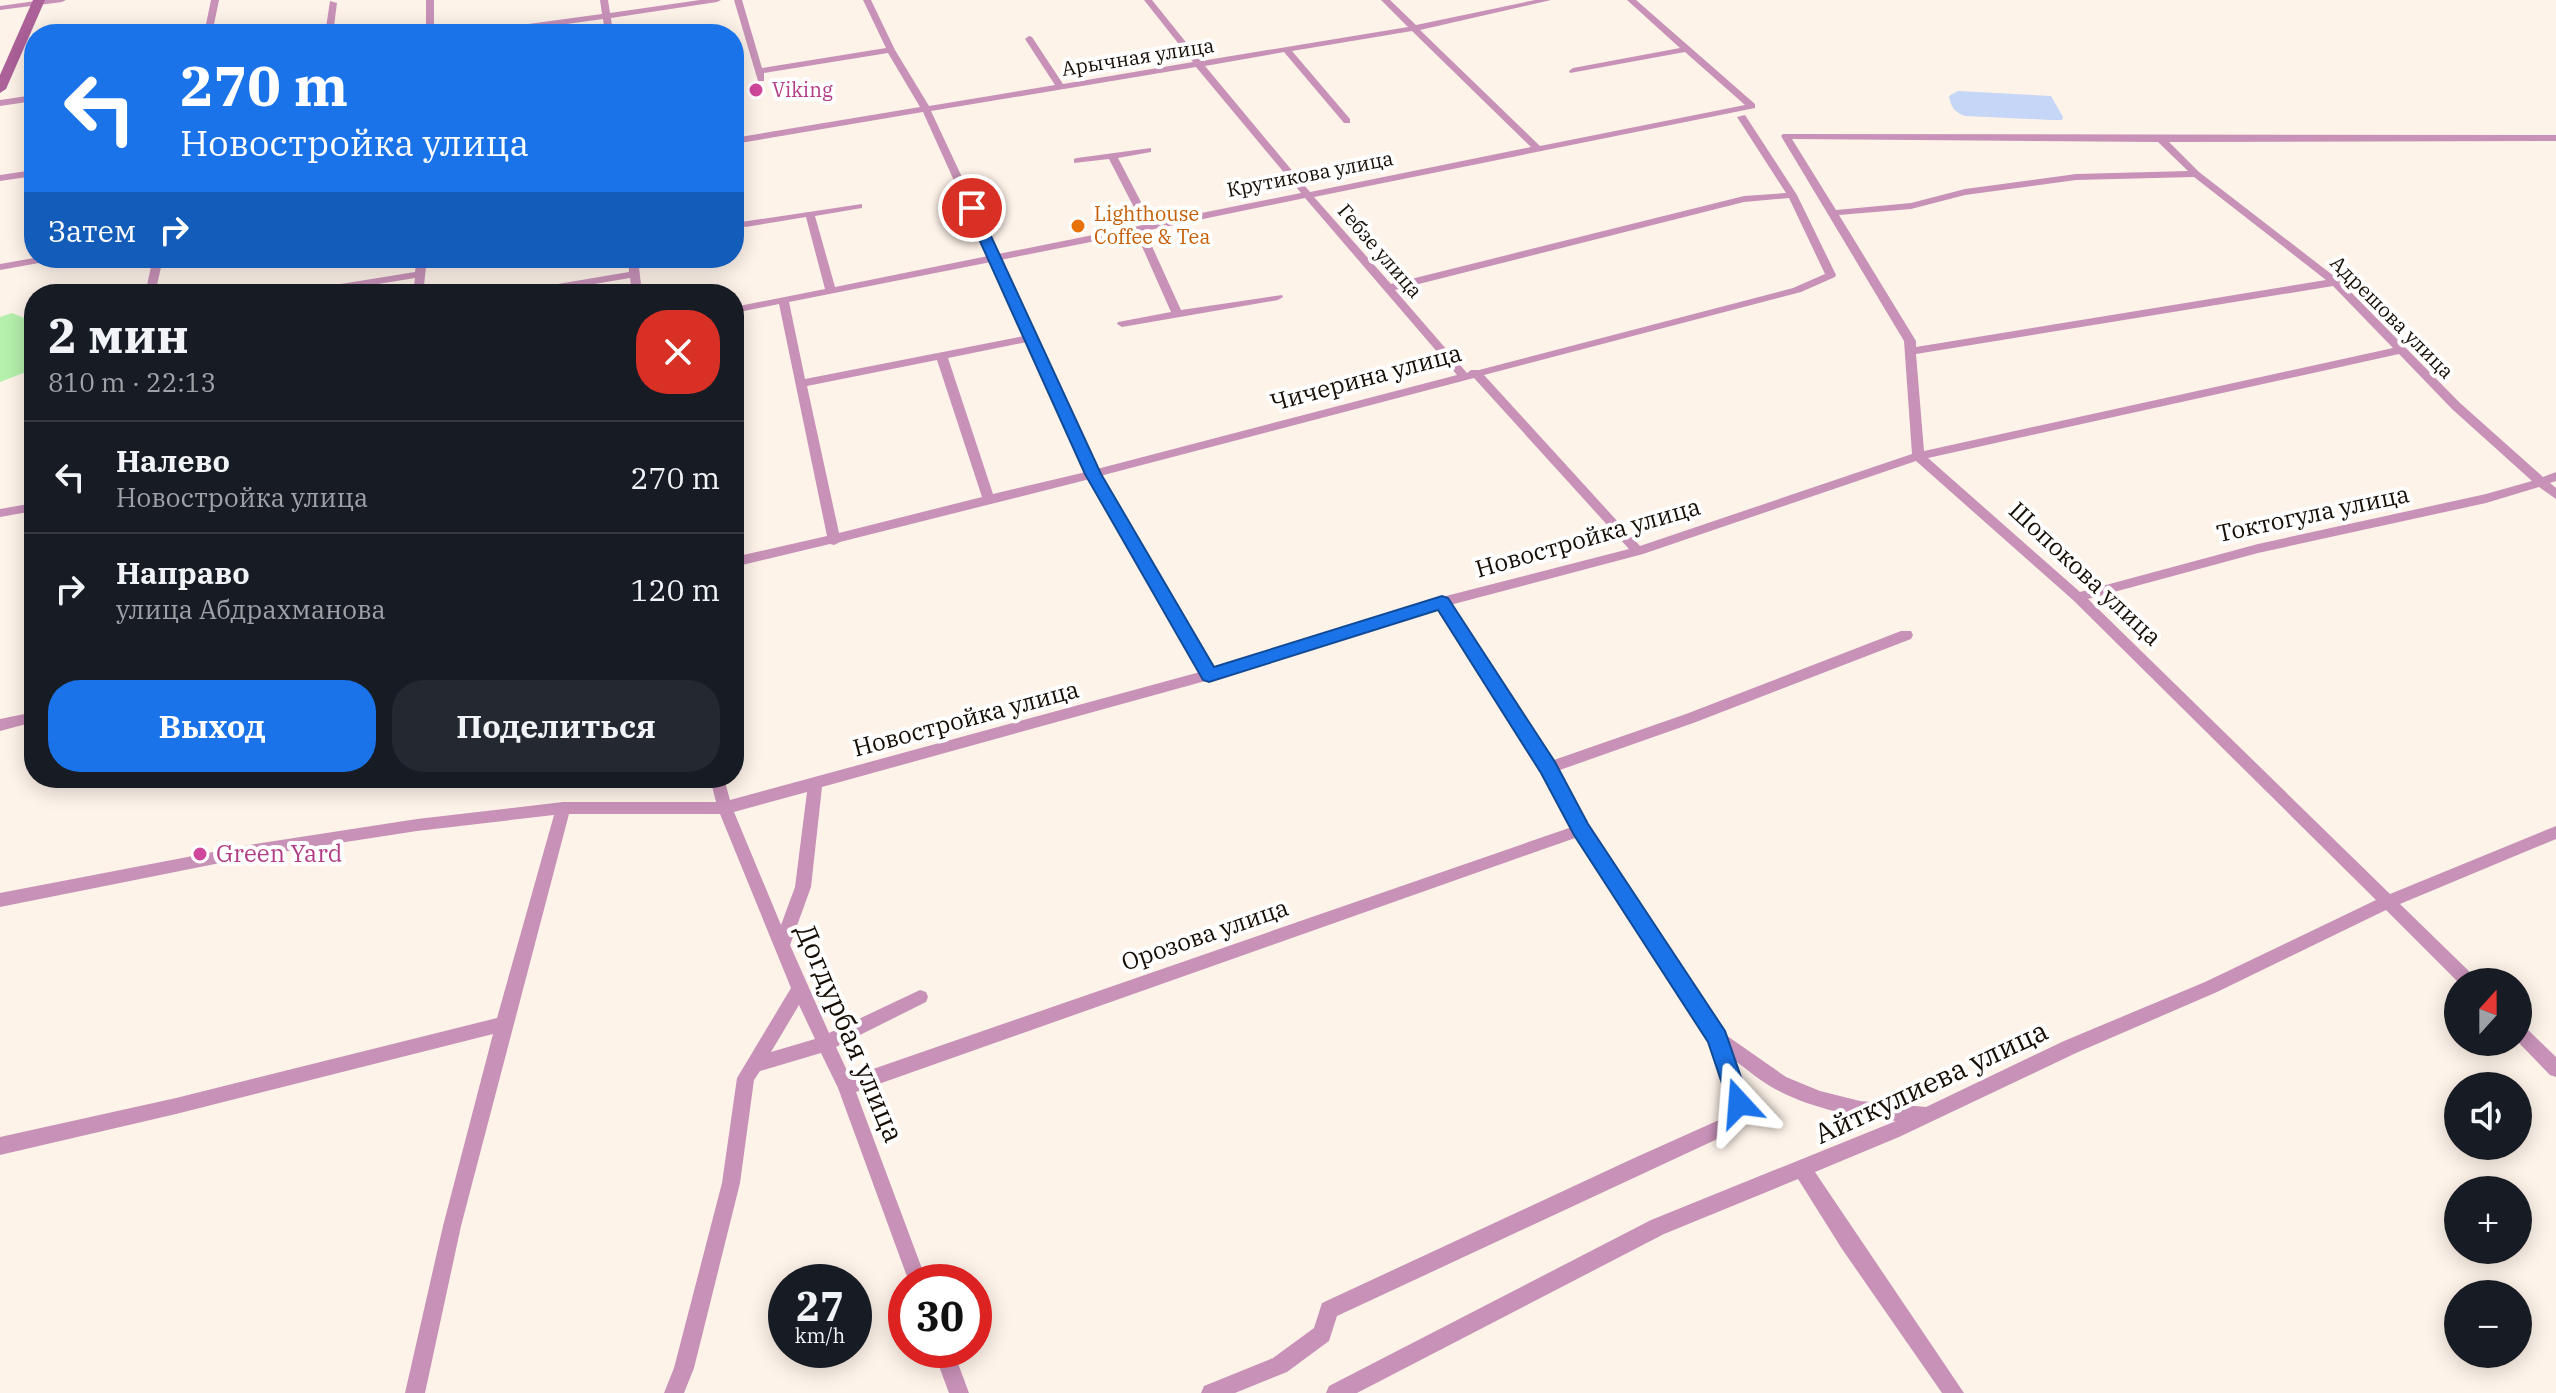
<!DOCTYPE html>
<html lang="ru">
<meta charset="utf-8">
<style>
body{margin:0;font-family:"IBM Plex Serif",serif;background:#242831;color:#f1f3f6;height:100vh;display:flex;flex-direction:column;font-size:30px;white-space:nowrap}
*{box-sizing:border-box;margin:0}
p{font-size:26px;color:#9ea1a6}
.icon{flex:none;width:44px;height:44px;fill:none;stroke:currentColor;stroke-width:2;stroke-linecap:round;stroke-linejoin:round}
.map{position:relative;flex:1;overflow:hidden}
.details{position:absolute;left:24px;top:284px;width:720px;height:504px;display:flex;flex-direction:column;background:#171b24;border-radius:32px;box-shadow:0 4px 20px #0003}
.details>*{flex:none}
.top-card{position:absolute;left:24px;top:24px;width:720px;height:244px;border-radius:32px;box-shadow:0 4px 20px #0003;background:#1a73e8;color:#fff;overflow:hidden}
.needle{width:52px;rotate:21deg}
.buttons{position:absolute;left:2444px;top:968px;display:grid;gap:16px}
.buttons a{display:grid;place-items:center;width:88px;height:88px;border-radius:50%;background:#171b24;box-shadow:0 4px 20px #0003;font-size:40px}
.speed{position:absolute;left:768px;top:1264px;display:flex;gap:16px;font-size:40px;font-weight:700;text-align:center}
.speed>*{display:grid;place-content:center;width:104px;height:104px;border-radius:50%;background:#171b24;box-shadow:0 4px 20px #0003;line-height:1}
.speed small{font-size:20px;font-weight:400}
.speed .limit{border:12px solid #d22;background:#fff;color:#111}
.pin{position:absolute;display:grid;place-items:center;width:68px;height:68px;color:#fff;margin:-34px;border:4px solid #fff;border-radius:50%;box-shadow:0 2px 8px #0007}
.me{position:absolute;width:88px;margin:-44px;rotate:341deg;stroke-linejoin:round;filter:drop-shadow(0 0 6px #0008)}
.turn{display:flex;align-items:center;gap:28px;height:168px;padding:0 24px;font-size:36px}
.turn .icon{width:104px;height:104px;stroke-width:2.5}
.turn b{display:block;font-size:56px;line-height:68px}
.then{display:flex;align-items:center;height:76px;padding:0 24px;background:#0003;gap:16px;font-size:30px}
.round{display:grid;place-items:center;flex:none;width:84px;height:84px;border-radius:32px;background:#242831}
.head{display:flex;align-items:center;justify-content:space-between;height:136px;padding:0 24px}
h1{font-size:48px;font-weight:800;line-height:60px}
.button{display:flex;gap:16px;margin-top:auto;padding:16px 24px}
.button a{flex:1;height:92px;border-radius:32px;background:#1a73e8;color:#fff;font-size:32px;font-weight:800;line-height:92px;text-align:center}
.button a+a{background:#242831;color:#f1f3f6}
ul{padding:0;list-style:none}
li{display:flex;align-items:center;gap:24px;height:112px;padding:0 24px;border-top:2px solid #363941}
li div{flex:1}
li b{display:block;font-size:30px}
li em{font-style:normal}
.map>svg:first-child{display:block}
</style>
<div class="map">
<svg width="2556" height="1393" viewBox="0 0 2556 1393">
<rect width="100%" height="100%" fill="#fef3e9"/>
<polygon fill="#b5f0ac" points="12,313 34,322 34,369 0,382 0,317"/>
<path fill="#c5d6f6" d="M 1958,91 L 2051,96 L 2063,117 L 2062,120 L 2051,120 L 1965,116 C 1954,112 1951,107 1949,96 Z"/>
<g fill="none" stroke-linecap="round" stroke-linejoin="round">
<g fill="#c892b8" fill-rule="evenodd">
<polygon points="43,0 66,0 62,2 0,10 0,6"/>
<polygon points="211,0 219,0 212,34 204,34"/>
<rect x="426" y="0" width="8" height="34"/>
<polygon points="600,0 608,0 610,13 700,0 721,0 717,2 611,18 613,34 605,34 603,19 495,34 473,34 477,31 602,14"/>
<path d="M 734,0 L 742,0 L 762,68 L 886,48 L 863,0 L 871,0 L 895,50 L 929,106 L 1055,85 L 1025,39 L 1029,36 L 1032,37 L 1063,84 L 1193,62 L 1144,0 L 1152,0 L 1201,61 L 1408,27 L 1381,0 L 1390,0 L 1416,25 L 1535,0 L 1551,0 L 1420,30 L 1540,146 L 1745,105 L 1685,52 L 1570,73 L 1569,71 L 1573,68 L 1680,48 L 1627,0 L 1636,0 L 1755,104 L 1755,108 L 1314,197 L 1391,284 L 1744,196 L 1786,193 L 1737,117 L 1745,115 L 1797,195 L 1836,275 L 1835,277 L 1801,292 L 1484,375 L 1640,546 L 1912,454 L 1904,341 L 1781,136 L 1783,134 L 2556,135 L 2556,141 L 2169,142 L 2199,172 L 2339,280 L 2460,403 L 2543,477 L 2556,472 L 2556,481 L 2550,483 L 2556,488 L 2556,499 L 2539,487 L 2486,503 L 2258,553 L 2088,599 L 2390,894 L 2556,826 L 2556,839 L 2400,904 L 2475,977 L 2477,982 L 2458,982 L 2386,910 L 2217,992 L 2076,1053 L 1899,1137 L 1815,1172 L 1964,1393 L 1942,1393 L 1842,1249 L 1798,1179 L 1664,1234 L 1357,1393 L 1326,1393 L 1329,1386 L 1651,1220 L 1896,1121 C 1854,1117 1812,1109 1775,1089 C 1760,1081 1747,1069 1734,1060 C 1742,1083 1751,1104 1741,1128 L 1337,1316 L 1329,1341 L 1287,1372 L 1235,1393 L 1201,1393 L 1204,1386 L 1273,1358 L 1314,1328 L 1322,1303 L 1632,1159 L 1728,1116 L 1727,1093 L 1710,1042 L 1578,837 L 856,1092 L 927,1282 L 909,1282 L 838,1088 L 821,1053 L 760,1071 L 754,1080 L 740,1183 L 694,1368 L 684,1393 L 664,1393 L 674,1368 L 722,1183 L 737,1078 L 791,988 L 720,814 L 569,814 L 461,1226 L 425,1393 L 405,1393 L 443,1226 L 493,1034 L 176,1114 L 0,1155 L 0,1137 L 176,1098 L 497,1018 L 554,815 L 417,831 L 255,856 L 0,907 L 0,893 L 255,844 L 417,819 L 563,802 L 716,802 L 710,778 L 724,778 L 730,800 L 1200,672 L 1090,479 L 840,542 L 834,545 L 830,544 L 734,567 L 734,557 L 827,536 L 779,304 L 734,313 L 734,307 L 825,289 L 806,217 L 745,227 L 740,224 L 741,222 L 862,204 L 862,208 L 815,216 L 835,287 L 988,256 L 923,112 L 734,144 L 734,138 L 920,107 L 888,53 L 764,73 L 764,81 L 758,81 ZM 1412,31 L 1531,147 L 1310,192 L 1205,66 L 1284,52 L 1344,123 L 1350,123 L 1350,119 L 1292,51 ZM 1196,67 L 1301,193 L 1152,223 L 1118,158 L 1151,152 L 1151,148 L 1077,158 L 1074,159 L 1074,163 L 1109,159 L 1143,225 L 998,254 L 931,111 ZM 1792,139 L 2158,142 L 2188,171 L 2076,174 L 1965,189 L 1911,203 L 1836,210 ZM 2194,177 L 2326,280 L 1916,347 L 1916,341 L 1839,215 L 1911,209 L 1965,195 L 2076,180 ZM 1305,198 L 1457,375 L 1097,469 L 1000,260 L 1136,233 L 1171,312 L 1118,322 L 1117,324 L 1122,327 L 1278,300 L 1283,297 L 1282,295 L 1181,310 L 1145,231 ZM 1789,198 L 1825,274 L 1793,288 L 1479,370 L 1471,370 L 1467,373 L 1395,290 L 1744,202 ZM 991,262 L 1024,336 L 805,379 L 789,302 ZM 2333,286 L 2393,348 L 1924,451 L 1916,354 ZM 1027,342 L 1086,472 L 993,494 L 948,358 ZM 2399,354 L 2452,409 L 2532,481 L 2486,494 L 2258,544 L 2080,592 L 1928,458 ZM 937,360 L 982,497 L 839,533 L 807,386 ZM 1474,378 L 1629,549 L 1442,597 L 1212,669 L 1100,476 ZM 1916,461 L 2073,600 L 2376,900 L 2205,982 L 2064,1041 L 1926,1107 L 1860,1101 L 1820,1091 L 1786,1077 L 1723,1033 L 1586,826 L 1557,771 L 1696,722 L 1911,639 L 1913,635 L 1911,631 L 1901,631 L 1686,714 L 1551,761 L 1450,605 L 1643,554 ZM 1439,608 L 1543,772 L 1572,827 L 850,1077 L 836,1047 L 926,1002 L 928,997 L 926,992 L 920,990 L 829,1033 L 790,945 L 811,887 L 822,787 L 1209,680 ZM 807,792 L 795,887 L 781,925 L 734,812 ZM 799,1005 L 815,1039 L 771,1052 Z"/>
<polygon points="330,1 337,3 333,34 325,34"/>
<polygon points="34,95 34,101 0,106 0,100"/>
<polygon points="34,170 34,176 0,181 0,175"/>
<polygon points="34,258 55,258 50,261 0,270 0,264"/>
<polygon points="153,258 163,258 155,294 145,294"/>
<polygon points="417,258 427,258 423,294 413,294 415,278 317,294 292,294 297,291 415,272"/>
<polygon points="628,258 638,258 642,294 632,294 630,278 535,294 524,294 523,292 528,289 629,272"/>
<polygon points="34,503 34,511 0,517 0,509"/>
<polygon points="34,712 34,722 0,731 0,719"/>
<polygon points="2518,1023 2524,1026 2556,1057 2556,1077 2550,1075 2518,1042"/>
<polygon points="933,1350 953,1350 969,1393 949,1393"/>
</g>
<polygon fill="#ad6199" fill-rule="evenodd" points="33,0 45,0 6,89 0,93 0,75"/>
</g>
<polygon fill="#1a73e8" stroke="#114b97" stroke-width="2" points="972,204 978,208 1101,474 1214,667 1442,596 1448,598 1555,762 1588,824 1725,1031 1750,1103 1747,1110 1739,1113 1731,1110 1708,1042 1574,835 1541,773 1438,610 1209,682 1203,680 1085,474 965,208"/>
<g fill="#d1479c" stroke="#fff" stroke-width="3">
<circle cx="756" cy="90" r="8"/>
<circle cx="200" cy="854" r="8"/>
</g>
<circle fill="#e8710a" stroke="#fff" stroke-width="3" cx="1078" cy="226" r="8"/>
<g text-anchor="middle" stroke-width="8" stroke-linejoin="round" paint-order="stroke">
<g font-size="20" fill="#160d05" stroke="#fff">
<text transform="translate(1138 57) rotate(-9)" y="7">Арычная улица</text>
<text transform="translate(1310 174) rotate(-11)" y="7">Крутикова улица</text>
<text transform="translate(1380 251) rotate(49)" y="7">Гебзе улица</text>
<text transform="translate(2392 317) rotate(45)" y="7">Адрешова улица</text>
</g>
<g font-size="20" fill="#b23c85" stroke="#fff" text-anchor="start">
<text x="772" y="97">Viking</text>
</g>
<g font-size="20" fill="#c56008" stroke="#fff" text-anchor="start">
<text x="1094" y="221">Lighthouse<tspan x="1094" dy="23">Coffee &amp; Tea</tspan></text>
</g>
<g font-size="24" fill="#160d05" stroke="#fff">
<text transform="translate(1366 378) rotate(-15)" y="8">Чичерина улица</text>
<text transform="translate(2313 514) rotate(-12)" y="8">Токтогула улица</text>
<text transform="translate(1588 538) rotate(-16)" y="8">Новостройка улица</text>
<text transform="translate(2085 574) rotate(43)" y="8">Шопокова улица</text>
<text transform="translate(966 719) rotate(-15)" y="8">Новостройка улица</text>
<text transform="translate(1205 935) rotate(-19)" y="8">Орозова улица</text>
</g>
<g font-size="24" fill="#b23c85" stroke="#fff" text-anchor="start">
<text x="216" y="862">Green Yard</text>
</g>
<g font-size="28" fill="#160d05" stroke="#fff">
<text transform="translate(850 1033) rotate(67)" y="10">Догдурбая улица</text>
<text transform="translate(1931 1082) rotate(-25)" y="10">Айткулиева улица</text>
</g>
</g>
</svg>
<div class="buttons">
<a><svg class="needle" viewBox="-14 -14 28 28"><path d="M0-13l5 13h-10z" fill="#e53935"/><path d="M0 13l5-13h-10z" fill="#9ea1a6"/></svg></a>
<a><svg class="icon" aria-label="sound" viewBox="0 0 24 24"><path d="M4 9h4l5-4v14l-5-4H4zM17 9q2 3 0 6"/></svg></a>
<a>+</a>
<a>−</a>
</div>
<div class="speed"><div>27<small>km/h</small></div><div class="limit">30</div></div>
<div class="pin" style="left:972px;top:208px;background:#d93025"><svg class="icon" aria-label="arrive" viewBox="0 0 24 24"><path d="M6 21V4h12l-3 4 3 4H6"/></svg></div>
<svg class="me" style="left:1739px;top:1103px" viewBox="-20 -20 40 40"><path d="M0-17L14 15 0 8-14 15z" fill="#1a73e8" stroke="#fff" stroke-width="4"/></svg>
<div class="top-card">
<div class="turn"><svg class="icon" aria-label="left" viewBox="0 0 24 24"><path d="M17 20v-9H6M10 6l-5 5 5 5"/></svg><div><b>270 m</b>Новостройка улица</div></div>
<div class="then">Затем<svg class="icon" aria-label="right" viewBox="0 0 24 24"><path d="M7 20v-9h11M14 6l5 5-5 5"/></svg></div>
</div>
<section class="details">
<div class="head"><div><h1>2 мин</h1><p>810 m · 22:13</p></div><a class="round" style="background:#d93025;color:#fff"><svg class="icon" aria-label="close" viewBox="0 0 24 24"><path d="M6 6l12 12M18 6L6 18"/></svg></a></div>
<ul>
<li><svg class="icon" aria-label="left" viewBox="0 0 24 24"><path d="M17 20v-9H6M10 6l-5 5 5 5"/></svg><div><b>Налево</b><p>Новостройка улица</p></div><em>270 m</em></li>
<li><svg class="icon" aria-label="right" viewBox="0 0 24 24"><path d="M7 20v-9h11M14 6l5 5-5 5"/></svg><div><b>Направо</b><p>улица Абдрахманова</p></div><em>120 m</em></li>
</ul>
<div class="button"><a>Выход</a><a>Поделиться</a></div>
</section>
</div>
